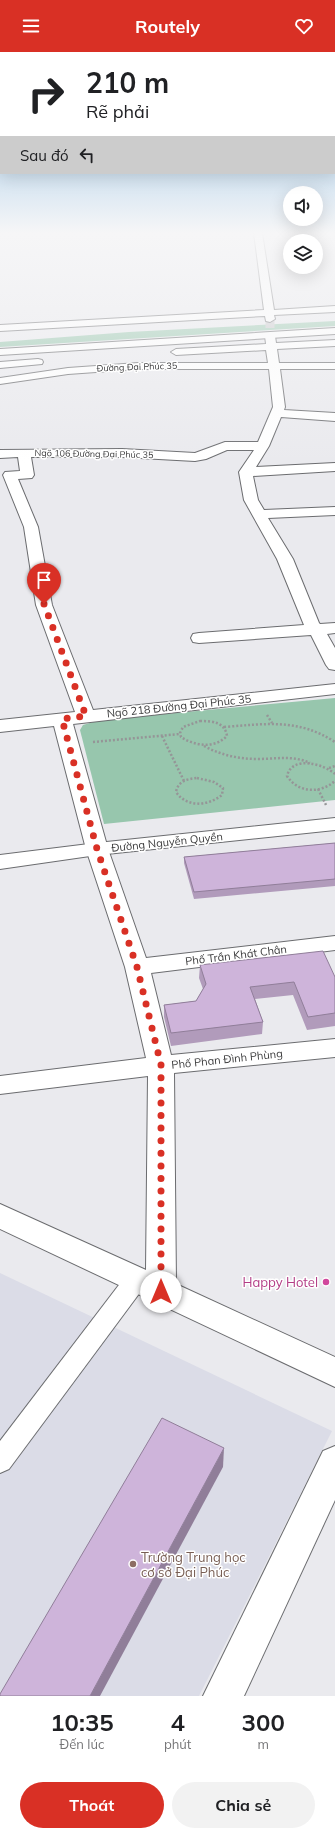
<!DOCTYPE html>
<html lang="vi">
<meta charset="utf-8">
<style>
body{margin:0;font-family:Mulish,sans-serif;background:#f2f2f2;color:#202124;height:100vh;display:flex;flex-direction:column;font-size:15px;white-space:nowrap}
*{box-sizing:border-box;margin:0}
p{font-size:13px;color:#757577}
.icon{flex:none;width:22px;height:22px;fill:none;stroke:currentColor;stroke-width:2;stroke-linecap:round;stroke-linejoin:round}
.map{position:relative;height:1644px;overflow:hidden}
.drawer{display:flex;flex-direction:column;background:#fff;flex:1}
.drawer>*{flex:none}
.banner{position:absolute;left:0px;top:0px;width:335px;height:122px;box-shadow:0 4px 16px #0002;background:#fff;color:#202124;overflow:hidden}
.tools{position:absolute;left:283px;top:134px;display:grid;gap:8px}
.tools a{display:grid;place-items:center;width:40px;height:40px;border-radius:50%;background:#fff;box-shadow:0 4px 16px #0002;font-size:20px}
.pin{position:absolute;display:grid;place-items:center;width:34px;height:34px;color:#fff;margin:-41px -17px;border-radius:50% 50% 50% 0;rotate:-45deg;box-shadow:0 0 4px #0007}
.pin .icon{rotate:45deg}
.me{position:absolute;width:44px;margin:-22px;rotate:0deg;stroke-linejoin:round;filter:drop-shadow(0 0 3px #0008)}
.turn{display:flex;align-items:center;gap:14px;height:84px;padding:0 20px;font-size:18px}
.turn .icon{width:52px;height:52px;stroke-width:2.5}
.turn b{display:block;font-size:28px;line-height:34px}
.then{display:flex;align-items:center;height:38px;padding:0 20px;background:#0003;gap:8px;font-size:15px}
.eta{display:flex;justify-content:space-evenly;align-items:center;height:68px;text-align:center}
.eta b{font-size:24px;font-weight:700;line-height:28px}
.action{display:flex;gap:8px;margin-top:auto;padding:8px 20px}
.action a{flex:1;height:46px;border-radius:24px;background:#d93025;color:#fff;font-size:16px;font-weight:700;line-height:46px;text-align:center}
.action a+a{background:#f2f2f2;color:#202124}
header{display:flex;justify-content:space-between;align-items:center;height:52px;padding:0 20px;background:#d93025;color:#fff;font-size:18px;font-weight:700}
.map>svg:first-child{display:block}
</style>
<header><svg class="icon" aria-label="menu" viewBox="0 0 24 24"><path d="M4 6h16M4 12h16M4 18h16"/></svg>Routely<svg class="icon" aria-label="heart" viewBox="0 0 24 24"><path d="M12 20l-8-8c-3-5 5-10 8-4 3-6 11-1 8 4z"/></svg></header>
<div class="map">
<svg width="335" height="1644" viewBox="0 0 335 1644">
<rect width="100%" height="100%" fill="#eaeaee"/>
<polygon fill="#dbdce7" points="0,1221 332,1379 199,1644 0,1644"/>
<g fill="#97c6ad">
<polygon points="335,269 335,274 0,295 0,290 129,280"/>
<polygon points="335,646 335,748 104,772 80,678 83,673 100,668"/>
</g>
<g fill="none" stroke-linecap="round" stroke-linejoin="round">
<polyline stroke="#c7c7ca" stroke-width="9" stroke-dasharray="9 4.5" stroke-linecap="butt" points="270,267 270,284"/>
<g stroke="#6b6c6f" stroke-width="2">
<polygon id="lane" points="136,1219 144,1221 147,1228 144,1235 9,1417 0,1421 0,1389 128,1221"/>
</g>
<g stroke="#6b6c6f" stroke-width="2">
<g id="street">
<polygon points="254,181 262,181 274,258 335,254 335,260 274,263 275,267 270,270 266,269 265,264 0,279 0,273 264,258"/>
<polygon points="270,281 275,284 276,291 335,288 335,294 277,297 279,311 335,311 335,317 280,317 285,355 284,358 335,361 335,369 281,365 269,394 256,415 335,411 335,419 253,424 258,448 264,458 335,455 335,463 268,466 293,507 319,571 320,572 335,571 335,581 327,582 335,596 335,618 329,617 326,613 311,583 199,591 193,590 191,586 193,582 199,581 304,573 277,507 244,448 239,420 254,398 227,398 206,407 195,409 122,405 31,405 34,423 32,426 18,427 38,475 52,553 93,658 335,632 335,642 73,672 108,797 146,906 335,884 335,898 151,921 171,1003 335,987 335,1005 174,1021 176,1232 335,1305 335,1335 0,1177 0,1152 146,1218 148,1024 0,1042 0,1024 146,1006 125,915 86,797 54,674 0,680 0,668 75,660 36,553 24,475 3,423 5,420 20,419 18,405 0,406 0,398 122,397 195,401 225,390 258,390 273,355 269,317 138,317 68,322 0,332 0,326 68,316 138,311 268,311 266,298 176,303 171,300 176,297 266,292 265,284"/>
<polygon points="38,307 42,308 43,310 42,312 0,316 0,310"/>
<polygon points="335,1394 335,1448 244,1644 203,1644 323,1399"/>
</g>
</g>
<g stroke="#6b6c6f" stroke-width="2">
<polygon id="secondary" points="335,766 335,778 97,803 0,817 0,803 97,791"/>
</g>
<g stroke="#6b6c6f" stroke-width="2">
<polygon id="highway" points="335,276 335,282 0,303 0,297"/>
</g>
<g stroke="#959597" stroke-width="2.5" stroke-dasharray="2 2" stroke-linecap="butt">
<polyline points="267,663 272,671"/>
<path d="M 200,669 C 212,669 225,670 227,684 C 214,697 195,694 181,685 L 180,681 L 183,675 Z"/>
<path d="M 224,675 C 265,672 298,666 335,690"/>
<polyline points="162,684 184,729"/>
<polyline points="93,690 180,682"/>
<path d="M 204,694 C 221,703 238,707 258,707 C 276,707 293,703 310,711"/>
<polyline points="329,716 335,714"/>
<path d="M 335,722 C 324,712 292,703 287,724 C 298,741 320,742 335,729"/>
<path d="M 197,726 L 214,730 L 223,736 L 222,743 C 208,754 187,756 176,740 C 178,729 187,727 197,726 Z"/>
<polyline points="318,737 326,753"/>
</g>
<use href="#lane" fill="#fff" fill-rule="evenodd"/>
<use href="#street" fill="#fff" fill-rule="evenodd"/>
<use href="#secondary" fill="#fff" fill-rule="evenodd"/>
<use href="#highway" fill="#fff" fill-rule="evenodd"/>
</g>
<g fill="#b19bbb">
<polygon points="335,791 335,834 194,847 184,811 184,805"/>
<polygon points="200,913 335,925 335,974 307,978 293,943 255,947 263,970 262,982 171,994 164,965 164,953 196,949 203,937 199,926"/>
</g>
<polygon fill="#907e99" points="224,1396 223,1415 100,1644 90,1644"/>
<g fill="#ceb4da" stroke="#907e99">
<polygon points="335,791 335,827 194,840 184,805"/>
<polygon points="323,899 335,925 335,961 308,965 294,930 250,935 263,970 171,981 164,953 196,949 206,932 200,913"/>
<polygon points="162,1366 224,1396 90,1644 0,1644 0,1642"/>
</g>
<linearGradient id="sky" x2="0" y2="1"><stop stop-color="#88bce5"/><stop offset="0.44" stop-color="#f6f6f7"/><stop offset="1" stop-color="#f6f6f7" stop-opacity="0"/></linearGradient>
<rect width="335" height="411" fill="url(#sky)"/>
<g fill="none" stroke-linecap="round" stroke-linejoin="round">
<polyline stroke="#d93025" stroke-width="7" stroke-dasharray="0 12.6" points="44,552 86,664 62,667 97,797 137,915 161,1013 161,1240"/>
</g>
<circle fill="#d1479c" stroke="#fff" stroke-width="1.5" cx="326" cy="1230" r="4"/>
<circle fill="#8d6e63" stroke="#fff" stroke-width="1.5" cx="133" cy="1512" r="4"/>
<g text-anchor="middle" stroke-width="3" stroke-linejoin="round" paint-order="stroke">
<g font-size="9" fill="#3a3a3b" stroke="#fff">
<text transform="translate(137 315) rotate(-2)" y="3">Đường Đại Phúc 35</text>
<text transform="translate(94 402) rotate(1)" y="3">Ngõ 106 Đường Đại Phúc 35</text>
</g>
<g font-size="11" fill="#3a3a3b" stroke="#fff">
<text transform="translate(179 654) rotate(-6)" y="4">Ngõ 218 Đường Đại Phúc 35</text>
<text transform="translate(167 790) rotate(-6)" y="4">Đường Nguyễn Quyền</text>
<text transform="translate(236 903) rotate(-7)" y="4">Phố Trần Khát Chân</text>
<text transform="translate(227 1007) rotate(-6)" y="4">Phố Phan Đình Phùng</text>
</g>
<g font-size="13" fill="#b23c85" stroke="#fff" text-anchor="end">
<text x="318" y="1235">Happy Hotel</text>
</g>
<g font-size="13" fill="#785e54" stroke="#fff" text-anchor="start">
<text x="141" y="1510">Trường Trung học<tspan x="141" dy="15">cơ sở Đại Phúc</tspan></text>
</g>
</g>
</svg>
<div class="tools">
<a><svg class="icon" aria-label="sound" viewBox="0 0 24 24"><path d="M4 9h4l5-4v14l-5-4H4zM17 9q2 3 0 6"/></svg></a>
<a><svg class="icon" aria-label="layers" viewBox="0 0 24 24"><path d="M12 4l9 5-9 5-9-5zM3 14l9 5 9-5"/></svg></a>
</div>
<div class="pin" style="left:44px;top:552px;background:#d93025"><svg class="icon" aria-label="arrive" viewBox="0 0 24 24"><path d="M6 21V4h12l-3 4 3 4H6"/></svg></div>
<svg class="me" style="left:161px;top:1240px" viewBox="-20 -20 40 40"><circle r="19" fill="#fff"/><path d="M0-13L10 11 0 6-10 11z" fill="#d93025"/></svg>
<div class="banner">
<div class="turn"><svg class="icon" aria-label="right" viewBox="0 0 24 24"><path d="M7 20v-9h11M14 6l5 5-5 5"/></svg><div><b>210 m</b>Rẽ phải</div></div>
<div class="then">Sau đó<svg class="icon" aria-label="left" viewBox="0 0 24 24"><path d="M17 20v-9H6M10 6l-5 5 5 5"/></svg></div>
</div>
</div>
<section class="drawer">
<div class="eta">
<div><b>10:35</b><p>Đến lúc</p></div>
<div><b>4</b><p>phút</p></div>
<div><b>300</b><p>m</p></div>
</div>
<div class="action"><a>Thoát</a><a>Chia sẻ</a></div>
</section>
